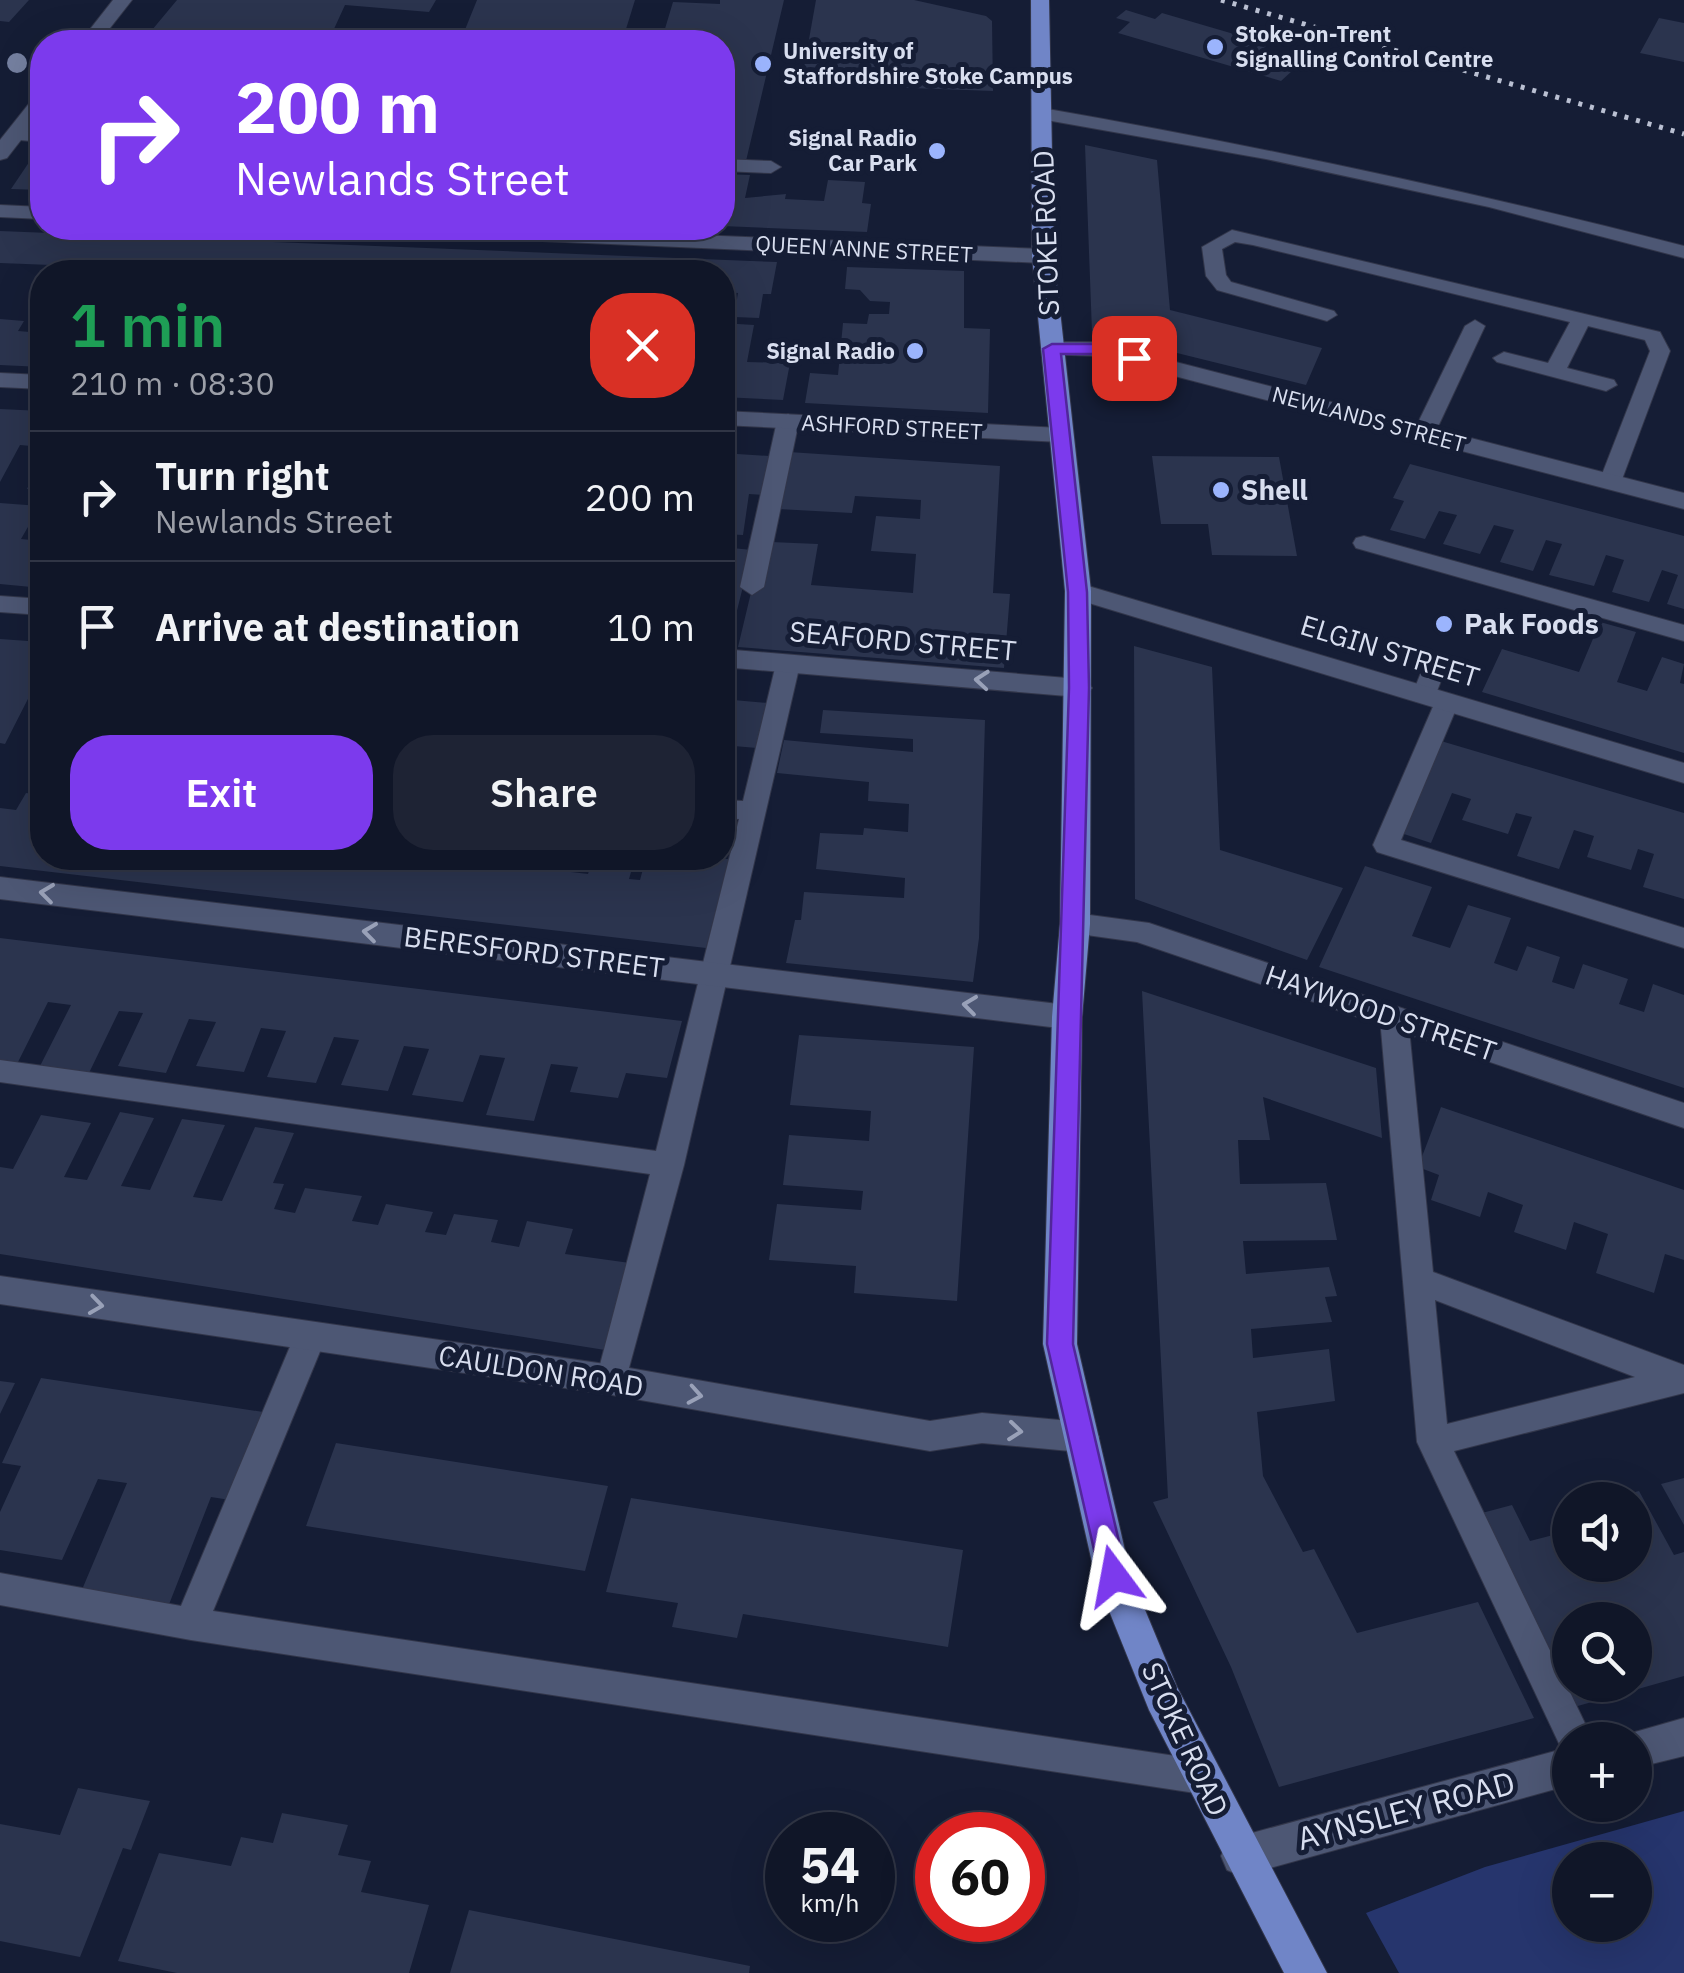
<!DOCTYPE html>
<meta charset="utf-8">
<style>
body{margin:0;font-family:"IBM Plex Sans",sans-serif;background:#1e2334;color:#f1f3f6;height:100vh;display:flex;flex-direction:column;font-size:38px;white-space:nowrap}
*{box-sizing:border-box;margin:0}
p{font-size:32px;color:#9c9fa8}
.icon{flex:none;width:55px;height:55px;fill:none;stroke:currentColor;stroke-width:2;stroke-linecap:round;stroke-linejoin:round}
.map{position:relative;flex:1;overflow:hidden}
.details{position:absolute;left:30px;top:260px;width:705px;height:610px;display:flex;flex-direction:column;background:#101628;border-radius:40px;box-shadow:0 10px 40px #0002,0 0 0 2px #303545}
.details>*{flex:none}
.top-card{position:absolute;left:30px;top:30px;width:705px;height:210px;border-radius:40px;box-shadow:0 10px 40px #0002,0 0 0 2px #303545;background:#7c3aed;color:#fff;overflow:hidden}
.tools{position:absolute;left:1552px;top:1482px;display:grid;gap:20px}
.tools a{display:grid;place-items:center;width:100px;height:100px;border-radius:50%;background:#101628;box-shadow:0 10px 40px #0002,0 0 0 2px #303545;font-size:50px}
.speed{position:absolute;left:765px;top:1812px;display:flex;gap:20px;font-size:50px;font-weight:700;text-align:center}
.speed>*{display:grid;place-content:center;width:130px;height:130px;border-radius:50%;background:#101628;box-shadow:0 10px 40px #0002,0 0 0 2px #303545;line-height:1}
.speed small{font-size:25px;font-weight:400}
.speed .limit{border:15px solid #d22;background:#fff;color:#111}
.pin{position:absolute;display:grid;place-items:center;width:85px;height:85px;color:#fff;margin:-42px;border-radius:20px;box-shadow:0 5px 15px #0006}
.me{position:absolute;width:110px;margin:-55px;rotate:347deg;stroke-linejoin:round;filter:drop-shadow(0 0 8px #0008)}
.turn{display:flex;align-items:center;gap:35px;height:210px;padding:0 40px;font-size:45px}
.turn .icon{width:130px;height:130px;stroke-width:2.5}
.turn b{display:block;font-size:70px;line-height:85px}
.round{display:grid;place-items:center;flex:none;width:105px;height:105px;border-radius:40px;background:#1e2334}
.summary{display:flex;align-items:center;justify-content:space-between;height:170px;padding:0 40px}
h1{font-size:60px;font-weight:600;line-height:75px;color:#1e9e55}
.action{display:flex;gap:20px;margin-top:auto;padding:20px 40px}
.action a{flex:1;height:115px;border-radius:40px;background:#7c3aed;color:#fff;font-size:40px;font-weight:600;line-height:115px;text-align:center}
.action a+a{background:#1e2334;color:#f1f3f6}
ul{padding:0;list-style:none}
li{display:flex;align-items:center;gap:30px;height:130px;padding:0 40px;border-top:2px solid #303545}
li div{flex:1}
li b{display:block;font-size:38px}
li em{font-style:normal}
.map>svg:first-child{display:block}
</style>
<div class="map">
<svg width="1684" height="1973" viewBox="0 0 1684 1973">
<rect width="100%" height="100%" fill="#151d35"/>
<path fill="#26356d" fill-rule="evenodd" d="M 1684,1811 L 1684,1973 L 1399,1973 L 1366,1913 L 1485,1867 ZM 1570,1860 L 1635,1860 L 1635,1925 L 1570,1925 Z"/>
<g fill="#2b344e" fill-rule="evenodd">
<polygon points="0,0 29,0 9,22 0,21"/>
<polygon points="177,0 436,0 429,12 345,5 328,42 222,36 217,42 142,42"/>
<polygon points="477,0 635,0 622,42 460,42"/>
<polygon points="720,0 784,0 746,161 722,160 722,42 661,42 673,2 720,4"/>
<polygon points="816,0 914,0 986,16 992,21 993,91 801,84"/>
<polygon points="1126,10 1155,19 1162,13 1268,44 1263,49 1303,61 1281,81 1118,33 1130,22 1116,18"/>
<polygon points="1659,18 1684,23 1684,62 1640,53"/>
<polygon points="42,143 42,190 11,189"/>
<polygon points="1085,145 1157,160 1170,310 1322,348 1306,385 1092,332"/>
<polygon points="722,174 750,175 745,198 786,194 785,199 824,201 828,180 865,182 862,203 871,204 867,232 722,226"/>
<polygon points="0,231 777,262 771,294 763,294 759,318 734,317 738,293 728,292 722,310 722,272 178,272 139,269 137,272 100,272 103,267 86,267 83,272 47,272 51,265 0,263"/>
<polygon points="847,267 964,271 964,328 990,329 988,413 805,403 810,373 838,375 843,323 867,324 869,314 889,314 890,302 870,301 860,290 845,289"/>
<polygon points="0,319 24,321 18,331 42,333 42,367 0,365"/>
<polygon points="722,323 754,325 747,362 790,363 783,400 722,397"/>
<polygon points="0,409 42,411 42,447 20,445 0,482"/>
<polygon points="789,452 1000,466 993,593 1010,594 1004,668 738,647 754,580 771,542 818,544 811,585 913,593 916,554 871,551 876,516 920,519 921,500 855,496 852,513 778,509"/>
<polygon points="722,453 770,456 764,495 749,494 743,535 722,534"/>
<polygon points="1152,456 1279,457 1297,556 1212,555 1208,524 1161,524"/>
<polygon points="42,457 42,489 27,489"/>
<polygon points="1410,464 1684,536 1684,609 1667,604 1678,575 1662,570 1649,602 1612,592 1624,560 1606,555 1594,586 1549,575 1562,544 1546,540 1533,571 1500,562 1514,530 1494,525 1480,554 1443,544 1457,515 1439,511 1425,539 1390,530 1404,501 1393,498"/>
<polygon points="0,503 40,506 21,539 42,541 42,588 0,584"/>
<polygon points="722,547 752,550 728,647 722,646"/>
<polygon points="1600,622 1636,632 1617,682 1647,691 1662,657 1684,664 1680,683 1684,684 1684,753 1482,692 1502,649 1579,672"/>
<polygon points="0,639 42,642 42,690 33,689 5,744 0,743"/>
<polygon points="1134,646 1212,667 1220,850 1343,888 1307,960 1135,899"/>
<polygon points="722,699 768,703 757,748 722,745"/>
<polygon points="823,710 985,720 979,938 973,982 786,963 795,920 801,920 804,892 904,898 905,878 816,869 820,833 863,835 864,828 908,832 909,804 868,801 869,782 777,773 784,740 913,752 913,739 820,733"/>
<polygon points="1441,741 1684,813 1684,899 1643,887 1654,854 1638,849 1631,870 1587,857 1594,836 1574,830 1559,869 1517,856 1532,817 1516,813 1508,834 1462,820 1471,799 1452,793 1431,843 1401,833"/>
<polygon points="26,793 42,795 42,858 458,858 470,861 471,858 506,858 504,865 532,868 536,858 575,858 571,872 588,874 593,858 635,858 629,879 640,880 646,858 729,859 706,948 0,866 0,808 16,810"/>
<polygon points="1365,866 1432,887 1412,936 1450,948 1468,905 1511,918 1494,963 1517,971 1527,946 1560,957 1552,982 1574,989 1583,964 1628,979 1619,1004 1644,1012 1653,984 1684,995 1684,1088 1319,967"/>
<polygon points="0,938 682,1021 667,1078 626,1073 618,1098 570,1092 578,1067 551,1064 534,1121 486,1115 505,1058 480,1055 463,1102 412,1095 429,1049 404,1046 388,1091 341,1085 359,1040 334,1037 316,1083 267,1077 286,1031 261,1028 244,1072 196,1066 216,1022 189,1019 166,1073 118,1066 143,1013 119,1011 88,1075 38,1070 71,1005 48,1002 15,1068 0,1066"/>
<polygon points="1142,991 1376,1068 1382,1138 1263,1097 1270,1140 1238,1140 1240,1184 1326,1183 1337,1240 1243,1241 1246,1274 1329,1267 1337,1296 1325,1297 1332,1322 1251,1329 1253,1358 1329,1349 1335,1401 1257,1412 1263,1476 1303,1552 1314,1549 1357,1633 1478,1602 1534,1718 1279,1787 1231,1667 1153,1502 1168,1498"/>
<polygon points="799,1035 974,1047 957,1301 854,1293 856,1266 769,1260 777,1204 861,1210 863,1191 783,1185 789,1135 869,1141 871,1111 790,1105"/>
<polygon points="1441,1107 1684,1190 1684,1260 1665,1254 1654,1293 1596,1273 1608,1234 1574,1222 1566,1250 1514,1232 1523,1205 1488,1192 1480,1217 1431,1200 1439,1175 1418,1167"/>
<polygon points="120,1112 154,1118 121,1186 150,1190 182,1119 225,1125 193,1197 222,1201 255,1127 294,1133 273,1183 284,1184 274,1209 295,1213 305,1188 362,1196 352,1221 378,1225 386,1204 433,1212 425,1232 446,1235 454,1214 498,1220 491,1242 519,1247 527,1221 573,1229 565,1254 630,1263 605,1350 0,1254 0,1167 13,1169 41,1115 91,1123 64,1177 87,1180"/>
<polygon points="41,1378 263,1412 230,1500 211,1497 168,1607 81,1592 127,1483 98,1479 62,1560 0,1550 0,1512 21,1466 2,1463"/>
<polygon points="0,1381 15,1383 0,1414"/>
<polygon points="336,1443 608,1486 585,1571 306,1526"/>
<polygon points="1684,1478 1684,1525 1661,1484"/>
<path d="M 1639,1491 L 1674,1555 L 1684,1552 L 1684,1676 L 1560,1711 L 1482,1513 L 1512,1505 L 1530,1541 L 1561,1533 L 1570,1550 L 1570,1565 L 1578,1565 L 1585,1579 L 1611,1571 L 1607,1565 L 1635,1565 L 1635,1500 L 1609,1499 ZM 1570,1620 L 1635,1620 L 1635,1685 L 1570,1685 Z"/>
<polygon points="631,1498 963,1550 948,1647 743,1614 737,1638 672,1627 678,1603 606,1592"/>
<polygon points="78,1788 150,1801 131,1850 123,1848 80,1957 0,1941 0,1824 60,1835"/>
<polygon points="282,1813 348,1825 338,1855 371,1861 361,1892 429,1905 409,1973 177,1973 118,1961 159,1853 231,1866 241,1837 273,1843"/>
<polygon points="469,1910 750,1966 749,1973 450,1973"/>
</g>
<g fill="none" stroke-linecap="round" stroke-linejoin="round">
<g stroke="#32364a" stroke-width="2">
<g id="lane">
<polygon points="93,33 142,37 151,42 87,42 84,38"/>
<path d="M 1042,108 C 1258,146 1471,191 1684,246 L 1684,258 L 1489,207 L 1266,159 L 1035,118 L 1035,110 Z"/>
<polygon points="15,129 42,130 42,142 8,139 6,135"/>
<polygon points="722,159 771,161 781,167 771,173 722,171"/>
<polygon points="1232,230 1660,332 1670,351 1621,482 1610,489 1599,482 1650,351 1645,340 1588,326 1567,368 1614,380 1617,385 1606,391 1497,362 1493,358 1504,352 1548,363 1570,322 1253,245 1235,242 1222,249 1226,275 1231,282 1334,311 1337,315 1327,321 1320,319 1217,290 1206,276 1202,247"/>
<polygon points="1475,320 1485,326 1435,433 1432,438 1416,438 1413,433 1465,326"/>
<polygon points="788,414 799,421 764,587 752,595 740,587 777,421"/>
<polygon points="1364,536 1684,625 1684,641 1356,548 1353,543 1356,538"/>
<polygon points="788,656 800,664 684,1165 623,1390 612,1394 601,1390 596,1380 650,1174 0,1082 0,1060 656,1151 739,819 722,818 722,800 743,801 776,664"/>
<polygon points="1433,663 1445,671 1433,701 1424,703 1415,701 1412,695 1424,665"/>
<polygon points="1447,694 1459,702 1401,840 1684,928 1684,948 1377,852 1373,845 1435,702"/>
<path d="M 1394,1007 L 1404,1010 L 1408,1018 L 1433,1272 L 1684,1365 L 1684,1393 L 1454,1451 L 1593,1740 L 1570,1740 L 1570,1755 L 1563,1752 L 1417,1442 L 1380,1018 L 1384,1010 ZM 1435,1300 L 1635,1377 L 1447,1424 Z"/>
<polygon points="310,1324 321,1328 326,1337 213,1611 1202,1760 1215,1765 1220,1777 1215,1789 1202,1794 191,1640 0,1605 0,1573 181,1606 294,1337 299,1328"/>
</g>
</g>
<g stroke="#32364a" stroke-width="2">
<g id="street">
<polygon points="113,0 132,0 99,42 80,42"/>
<polygon points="42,94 42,113 7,158 0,160 0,140 35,96"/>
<polygon points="0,205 42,207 42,219 0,217"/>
<polygon points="375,228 526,228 1043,249 1054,256 1043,263 386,234"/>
<polygon points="1052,342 1098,342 1684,493 1684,509 1098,356 1044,354 1041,349 1044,344"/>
<polygon points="0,373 42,375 42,389 0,387"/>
<polygon points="722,411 1061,428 1073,435 1061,442 722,425"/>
<polygon points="1078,583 1684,763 1684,783 1069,597 1065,591 1069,585"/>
<polygon points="0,596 42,599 42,615 0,612"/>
<polygon points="722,649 1079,679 1088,682 1092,688 1088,694 1079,697 722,667"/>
<polygon points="0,877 1067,1005 1078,1009 1082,1017 1078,1025 1067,1029 0,899"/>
<polygon points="1075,913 1149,923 1684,1103 1684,1128 1137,942 1065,932 1060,924 1065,916"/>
<polygon points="0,1276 612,1365 930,1421 982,1413 1081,1422 1093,1426 1099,1437 1093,1448 1081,1452 982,1443 930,1451 612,1395 0,1304"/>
<polygon points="1684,1718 1684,1756 1635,1768 1635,1740 1620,1740 1621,1736"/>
<polygon points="1570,1747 1570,1785 1241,1876 1227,1870 1221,1856 1227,1842 1241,1836"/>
</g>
</g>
<g stroke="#32364a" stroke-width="2">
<polygon id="primary" points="1031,0 1049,0 1054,256 1091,591 1090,924 1082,1017 1077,1344 1131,1576 1177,1687 1327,1973 1284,1973 1149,1710 1095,1576 1043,1344 1052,1017 1060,924 1065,591 1032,256"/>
</g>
<use href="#lane" fill="#4d5774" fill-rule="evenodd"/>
<use href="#street" fill="#4d5774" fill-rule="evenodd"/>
<use href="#primary" fill="#7085c7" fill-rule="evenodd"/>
<polyline stroke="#bac0d2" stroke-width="5" stroke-dasharray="4 8" stroke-linecap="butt" points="1221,0 1684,134"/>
</g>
<circle fill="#7580a0" cx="17" cy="63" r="10"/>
<defs><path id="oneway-chevron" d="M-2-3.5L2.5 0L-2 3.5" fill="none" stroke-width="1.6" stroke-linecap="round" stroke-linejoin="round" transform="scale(2.5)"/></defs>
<g stroke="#99a1b8">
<use href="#oneway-chevron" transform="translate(982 680) rotate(-175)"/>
<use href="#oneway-chevron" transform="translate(47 893) rotate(-173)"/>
<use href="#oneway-chevron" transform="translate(370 932) rotate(-173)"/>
<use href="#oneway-chevron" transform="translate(970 1005) rotate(-173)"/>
<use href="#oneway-chevron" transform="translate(96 1305) rotate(8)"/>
<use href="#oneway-chevron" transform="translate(695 1395) rotate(10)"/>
<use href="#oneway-chevron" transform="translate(1015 1431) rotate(6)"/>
</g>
<polygon fill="#7c3aed" stroke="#51269a" stroke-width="2.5" points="1098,344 1143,358 1134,363 1098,354 1061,354 1087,592 1089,688 1073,1344 1127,1576 1123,1585 1114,1589 1104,1585 1100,1576 1047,1344 1069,688 1068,592 1043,349 1052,344"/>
<g fill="#9bb4fd" stroke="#151d35" stroke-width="4">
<circle cx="1215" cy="47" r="10"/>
<circle cx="763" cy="64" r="10"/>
<circle cx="937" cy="151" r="10"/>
<circle cx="915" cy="351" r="10"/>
<circle cx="1221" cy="490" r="10"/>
<circle cx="1444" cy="624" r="10"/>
</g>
<g text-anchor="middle" stroke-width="10" stroke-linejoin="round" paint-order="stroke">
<g font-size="22" font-weight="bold" fill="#d8deef" stroke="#151d35" text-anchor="start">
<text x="1235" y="42">Stoke-on-Trent<tspan x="1235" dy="25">Signalling Control Centre</tspan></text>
<text x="783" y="59">University of<tspan x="783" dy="25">Staffordshire Stoke Campus</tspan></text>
<text x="917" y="146" text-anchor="end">Signal Radio<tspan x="917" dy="25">Car Park</tspan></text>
<text x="895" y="359" text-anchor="end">Signal Radio</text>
</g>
<g font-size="22" fill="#d8deef" stroke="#151d35">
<text transform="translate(864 249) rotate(3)" y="8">QUEEN ANNE STREET</text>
<text transform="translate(1369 419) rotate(15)" y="8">NEWLANDS STREET</text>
<text transform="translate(892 427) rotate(3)" y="8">ASHFORD STREET</text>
</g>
<g font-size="28" fill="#d8deef" stroke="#151d35">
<text transform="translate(1046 233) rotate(-92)" y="10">STOKE ROAD</text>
<text transform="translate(903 641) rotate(5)" y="10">SEAFORD STREET</text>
<text transform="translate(1390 651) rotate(17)" y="10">ELGIN STREET</text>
<text transform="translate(534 952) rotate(7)" y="10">BERESFORD STREET</text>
<text transform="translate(1381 1013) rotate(19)" y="10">HAYWOOD STREET</text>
<text transform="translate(541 1371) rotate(9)" y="10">CAULDON ROAD</text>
<text transform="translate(1185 1739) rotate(65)" y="10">STOKE ROAD</text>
</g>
<g font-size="28" font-weight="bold" fill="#d8deef" stroke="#151d35" text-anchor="start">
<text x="1241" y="500">Shell</text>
<text x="1464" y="634">Pak Foods</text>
</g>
<g font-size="32" fill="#d8deef" stroke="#151d35">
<text transform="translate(1406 1811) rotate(-15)" y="11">AYNSLEY ROAD</text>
</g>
</g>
</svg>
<div class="tools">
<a><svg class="icon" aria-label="sound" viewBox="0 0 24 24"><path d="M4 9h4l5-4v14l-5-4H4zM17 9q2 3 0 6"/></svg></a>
<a><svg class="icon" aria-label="search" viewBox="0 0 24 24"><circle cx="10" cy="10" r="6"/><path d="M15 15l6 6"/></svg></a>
<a>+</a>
<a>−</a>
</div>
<div class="speed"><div>54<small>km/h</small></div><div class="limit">60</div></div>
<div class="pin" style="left:1134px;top:358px;background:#d93025"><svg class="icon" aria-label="arrive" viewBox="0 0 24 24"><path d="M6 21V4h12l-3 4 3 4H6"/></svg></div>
<svg class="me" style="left:1114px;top:1576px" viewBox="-20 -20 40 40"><path d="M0-17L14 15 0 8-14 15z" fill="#7c3aed" stroke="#fff" stroke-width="4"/></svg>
<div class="top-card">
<div class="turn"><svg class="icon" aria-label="right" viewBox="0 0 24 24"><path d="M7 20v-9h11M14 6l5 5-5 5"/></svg><div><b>200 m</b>Newlands Street</div></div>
</div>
<section class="details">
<div class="summary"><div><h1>1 min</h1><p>210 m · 08:30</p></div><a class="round" style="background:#d93025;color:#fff"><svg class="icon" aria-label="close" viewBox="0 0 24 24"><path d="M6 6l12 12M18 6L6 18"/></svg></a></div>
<ul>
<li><svg class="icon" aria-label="right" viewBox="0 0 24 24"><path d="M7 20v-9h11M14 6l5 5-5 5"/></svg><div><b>Turn right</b><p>Newlands Street</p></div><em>200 m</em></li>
<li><svg class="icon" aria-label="arrive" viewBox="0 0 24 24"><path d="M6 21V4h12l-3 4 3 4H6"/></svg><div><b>Arrive at destination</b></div><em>10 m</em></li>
</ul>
<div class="action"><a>Exit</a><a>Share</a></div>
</section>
</div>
